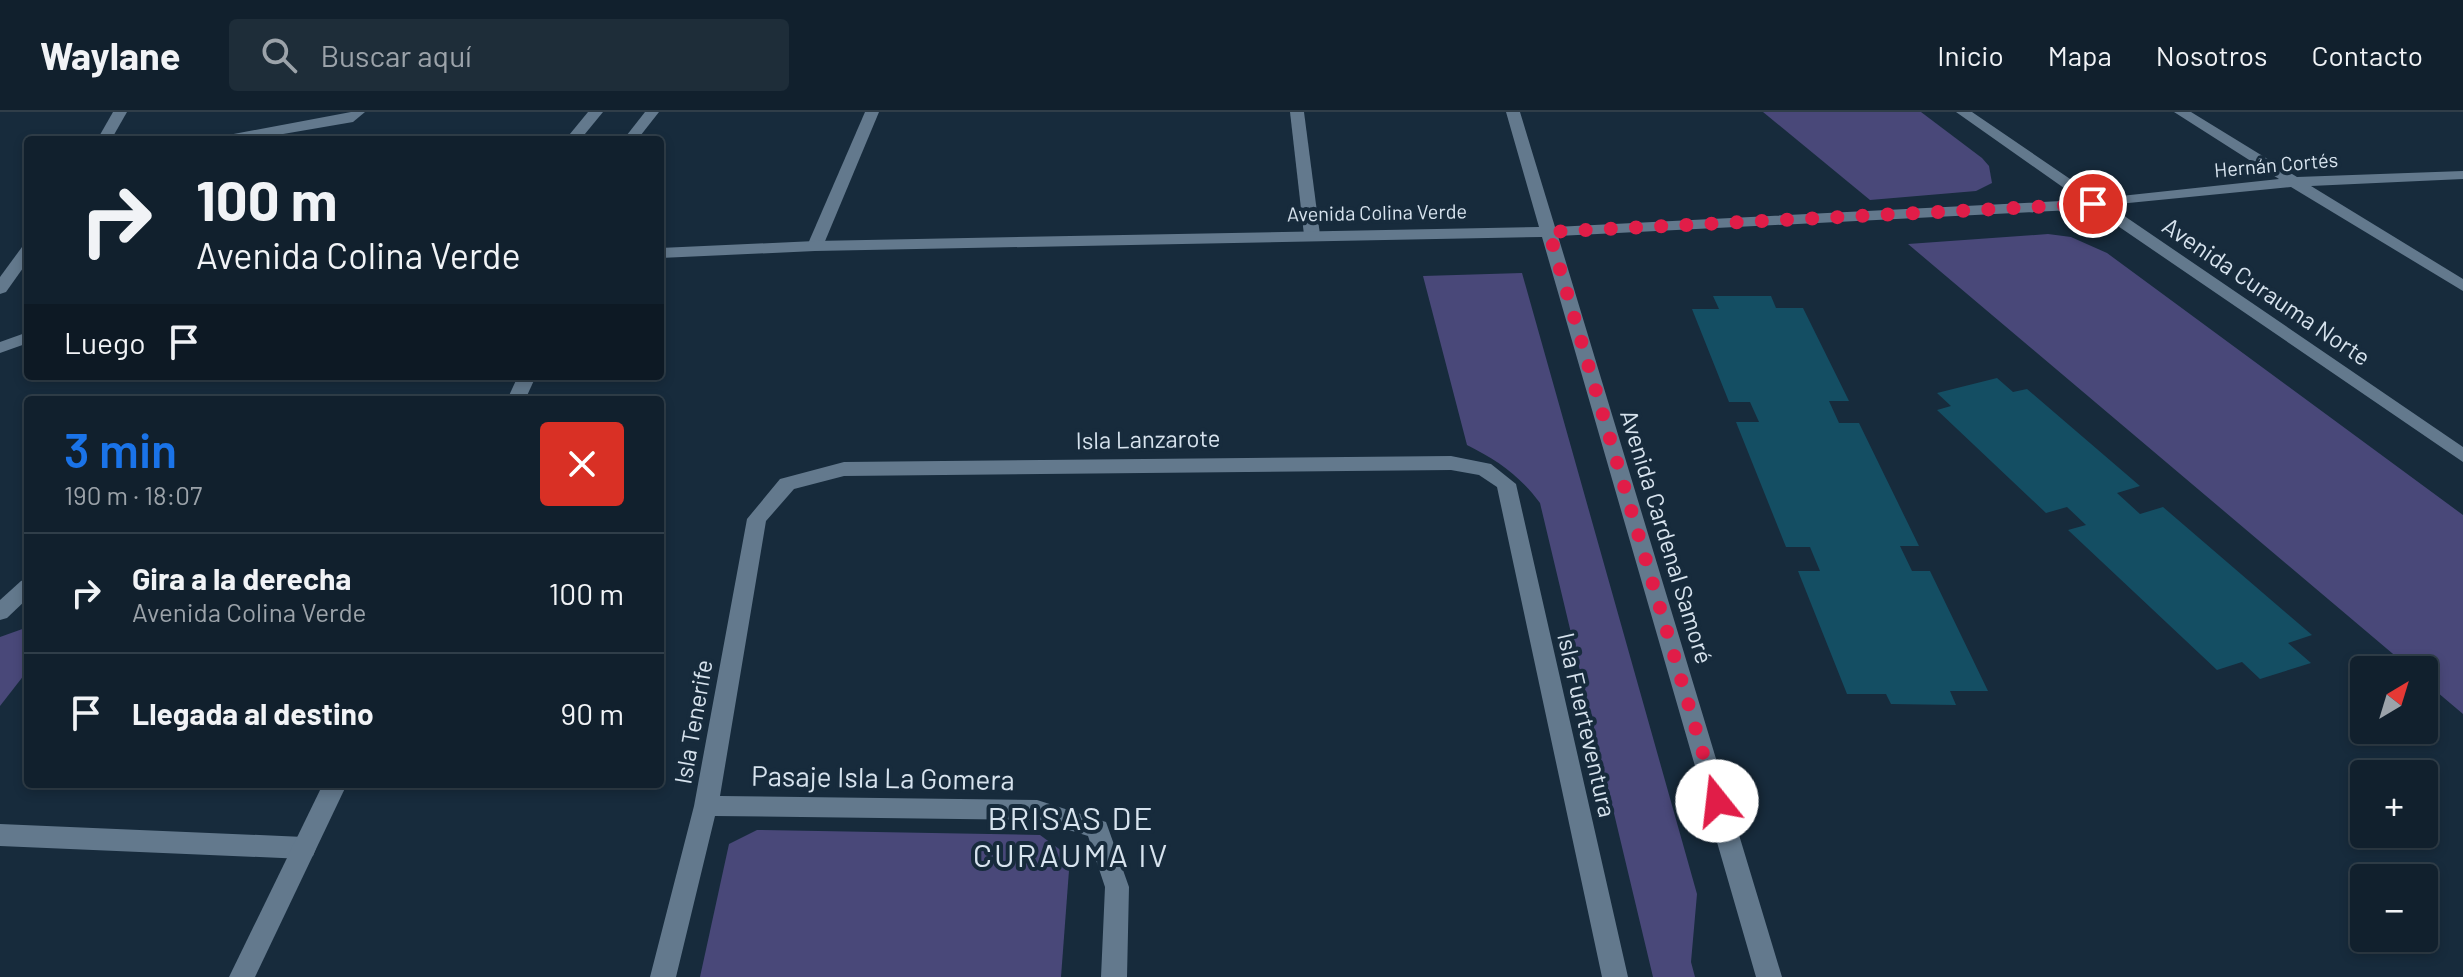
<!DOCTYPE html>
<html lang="es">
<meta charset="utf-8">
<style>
body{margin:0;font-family:Barlow,sans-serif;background:#1e2d39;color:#f1f3f6;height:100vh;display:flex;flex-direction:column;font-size:30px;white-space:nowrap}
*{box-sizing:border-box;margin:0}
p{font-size:26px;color:#9ca3aa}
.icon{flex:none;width:44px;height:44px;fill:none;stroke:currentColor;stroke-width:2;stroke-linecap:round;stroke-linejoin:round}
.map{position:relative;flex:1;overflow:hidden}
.sheet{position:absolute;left:24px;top:284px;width:640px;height:392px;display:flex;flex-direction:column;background:#11202d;border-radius:8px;box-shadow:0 4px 12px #0003,0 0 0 2px #303e49}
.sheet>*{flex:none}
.top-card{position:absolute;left:24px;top:24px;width:640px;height:244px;border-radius:8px;box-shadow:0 4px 12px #0003,0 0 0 2px #303e49;background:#11202d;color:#f1f3f6;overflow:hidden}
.needle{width:52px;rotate:38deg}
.controls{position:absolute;left:2350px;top:544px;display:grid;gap:16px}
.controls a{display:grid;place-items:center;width:88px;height:88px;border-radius:8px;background:#11202d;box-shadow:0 4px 12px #0003,0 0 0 2px #303e49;font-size:40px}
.pin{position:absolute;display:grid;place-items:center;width:68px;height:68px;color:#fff;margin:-34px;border:4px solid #fff;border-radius:50%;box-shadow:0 2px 8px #0007}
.me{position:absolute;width:88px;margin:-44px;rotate:344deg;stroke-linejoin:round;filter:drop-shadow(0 0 6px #0008)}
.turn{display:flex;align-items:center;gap:28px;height:168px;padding:0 40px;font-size:36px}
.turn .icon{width:104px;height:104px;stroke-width:2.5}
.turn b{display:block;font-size:56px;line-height:68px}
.then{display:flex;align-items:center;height:76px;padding:0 40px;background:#0003;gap:16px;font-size:30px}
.round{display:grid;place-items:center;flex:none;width:84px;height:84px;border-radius:8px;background:#1e2d39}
.overview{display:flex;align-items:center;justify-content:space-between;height:136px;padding:0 40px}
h1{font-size:48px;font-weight:600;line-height:60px;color:#1a73e8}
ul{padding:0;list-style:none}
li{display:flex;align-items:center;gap:24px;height:120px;padding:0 40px;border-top:2px solid #303e49}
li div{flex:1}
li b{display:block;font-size:30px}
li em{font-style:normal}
header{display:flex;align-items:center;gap:48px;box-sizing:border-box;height:112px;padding:0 40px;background:#11202d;border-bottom:2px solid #303e49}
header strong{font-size:38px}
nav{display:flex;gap:44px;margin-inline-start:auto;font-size:28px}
.search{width:560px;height:72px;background:#1e2d39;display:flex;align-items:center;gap:20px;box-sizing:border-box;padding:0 28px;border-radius:8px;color:#9ca3aa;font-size:30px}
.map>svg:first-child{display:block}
</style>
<header>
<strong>Waylane</strong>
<div class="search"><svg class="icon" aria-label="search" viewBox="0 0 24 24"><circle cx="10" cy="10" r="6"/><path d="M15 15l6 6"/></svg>Buscar aquí</div>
<nav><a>Inicio</a><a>Mapa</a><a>Nosotros</a><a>Contacto</a></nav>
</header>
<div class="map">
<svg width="2463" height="865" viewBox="0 0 2463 865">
<rect width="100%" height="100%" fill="#172b3c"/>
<g fill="#494879">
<polygon points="1763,0 1921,0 1982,46 1989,54 1992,71 1976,79 1870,88"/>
<polygon points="2048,122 2071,125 2107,141 2463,403 2463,602 2424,569 2424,558 2412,558 1908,132"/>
<path d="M 1522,161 L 1697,782 L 1691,850 L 1695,865 L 1653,865 L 1540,391 C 1519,363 1497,348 1467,333 L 1423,164 Z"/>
<polygon points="28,515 28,558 0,594 0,525"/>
<polygon points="757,718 1040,723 1070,745 1061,865 700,865 729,732"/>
</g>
<g fill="#144e63">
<polygon points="1713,184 1771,184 1776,196 1803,196 1849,289 1829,289 1839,311 1859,311 1919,434 1900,434 1912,459 1930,459 1988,579 1950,579 1956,593 1891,592 1886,582 1847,582 1798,459 1820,459 1810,435 1786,435 1736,310 1759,310 1750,290 1729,290 1692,197 1719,197"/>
<polygon points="1997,266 2013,280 2027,277 2140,374 2117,381 2140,402 2163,395 2312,523 2288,531 2311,551 2260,567 2242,550 2217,558 2068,418 2086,413 2067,395 2046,401 1937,298 1951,294 1937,281"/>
</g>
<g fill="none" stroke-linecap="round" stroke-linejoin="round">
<g fill="#63798d" fill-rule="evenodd">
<polygon points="113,0 127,0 111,28 97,28"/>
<polygon points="351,0 365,0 353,10 248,28 216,28 223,24"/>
<polygon points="588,0 603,0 580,28 565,28"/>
<polygon points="865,0 879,0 823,134 821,137 809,137 807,134"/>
<polygon points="1290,0 1304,0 1320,123 1312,128 1304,123"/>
<polygon points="2174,0 2191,0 2297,65 2463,59 2463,67 2311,74 2463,167 2463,179 2291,75 2088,95 2085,92 2093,87 2279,67"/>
<polygon points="28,133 28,149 6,180 0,182 0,165 22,135"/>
<polygon points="1451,344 1491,352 1516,372 1628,865 1602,865 1497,375 1479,363 1451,358 844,364 794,377 766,409 720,684 1037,688 1106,710 1129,775 1127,865 1101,865 1105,775 1088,724 1037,708 715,704 676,865 650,865 694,694 747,407 780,367 844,350"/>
<polygon points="28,466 28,486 7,506 0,508 0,488 21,469"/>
<polygon points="0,712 304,725 313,728 316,736 313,744 304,747 0,734"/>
</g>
<g fill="#63798d" fill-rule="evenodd">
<polygon points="645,0 659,0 637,28 623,28"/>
<polygon points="1506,0 1520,0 1555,115 2081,88 1956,0 1972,0 2463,335 2463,350 2093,97 1558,124 1782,865 1756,865 1542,125 815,139 660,146 660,136 815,129 1539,115"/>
<polygon points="28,220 28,231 0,241 0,230"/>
<polygon points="518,264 536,264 525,288 507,288"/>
<polygon points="323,672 347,672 255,865 229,865"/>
</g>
</g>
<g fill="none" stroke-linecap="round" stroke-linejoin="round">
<polyline stroke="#e11d48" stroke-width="14" stroke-dasharray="0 25.2" points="1717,689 1549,120 2093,92"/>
</g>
<g text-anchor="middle" stroke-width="8" stroke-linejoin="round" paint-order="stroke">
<g font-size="20" fill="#d7e3ee" stroke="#172b3c">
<text transform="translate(2276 53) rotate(-5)" y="7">Hernán Cortés</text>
<text transform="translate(1377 101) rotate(-1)" y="7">Avenida Colina Verde</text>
</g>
<g font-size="24" fill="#d7e3ee" stroke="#172b3c">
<text transform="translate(2266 180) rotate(34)" y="8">Avenida Curauma Norte</text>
<text transform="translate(1148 328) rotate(-1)" y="8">Isla Lanzarote</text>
<text transform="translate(1666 425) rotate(73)" y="8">Avenida Cardenal Samoré</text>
<text transform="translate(694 610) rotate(-80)" y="8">Isla Tenerife</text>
<text transform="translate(1586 613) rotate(77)" y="8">Isla Fuerteventura</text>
</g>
<g font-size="28" fill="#d7e3ee" stroke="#172b3c">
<text transform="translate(883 666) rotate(1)" y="10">Pasaje Isla La Gomera</text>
</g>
<g font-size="32" letter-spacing="2" fill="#d7e3ee" stroke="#172b3c">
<text x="1071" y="718">BRISAS DE<tspan x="1071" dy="37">CURAUMA IV</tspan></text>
</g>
</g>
</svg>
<div class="controls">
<a><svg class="needle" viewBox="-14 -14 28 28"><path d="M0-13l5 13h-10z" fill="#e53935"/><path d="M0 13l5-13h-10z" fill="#9ca3aa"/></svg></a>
<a>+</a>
<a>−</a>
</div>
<div class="pin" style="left:2093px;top:92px;background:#d93025"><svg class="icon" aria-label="arrive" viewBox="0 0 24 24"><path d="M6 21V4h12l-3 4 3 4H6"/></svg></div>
<svg class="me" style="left:1717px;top:689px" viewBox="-20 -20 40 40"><circle r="19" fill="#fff"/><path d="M0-13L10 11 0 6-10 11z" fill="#e11d48"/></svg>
<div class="top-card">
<div class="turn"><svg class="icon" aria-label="right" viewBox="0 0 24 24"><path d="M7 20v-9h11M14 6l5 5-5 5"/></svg><div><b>100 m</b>Avenida Colina Verde</div></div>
<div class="then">Luego<svg class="icon" aria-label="arrive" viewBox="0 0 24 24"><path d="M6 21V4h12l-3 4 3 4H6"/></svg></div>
</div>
<section class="sheet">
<div class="overview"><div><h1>3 min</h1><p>190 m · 18:07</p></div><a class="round" style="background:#d93025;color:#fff"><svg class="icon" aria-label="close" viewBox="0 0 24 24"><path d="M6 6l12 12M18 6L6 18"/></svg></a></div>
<ul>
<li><svg class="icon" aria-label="right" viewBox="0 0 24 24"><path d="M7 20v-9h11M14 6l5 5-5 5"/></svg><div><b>Gira a la derecha</b><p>Avenida Colina Verde</p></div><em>100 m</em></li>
<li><svg class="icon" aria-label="arrive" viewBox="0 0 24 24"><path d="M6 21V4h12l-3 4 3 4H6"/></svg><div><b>Llegada al destino</b></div><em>90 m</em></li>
</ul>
</section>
</div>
